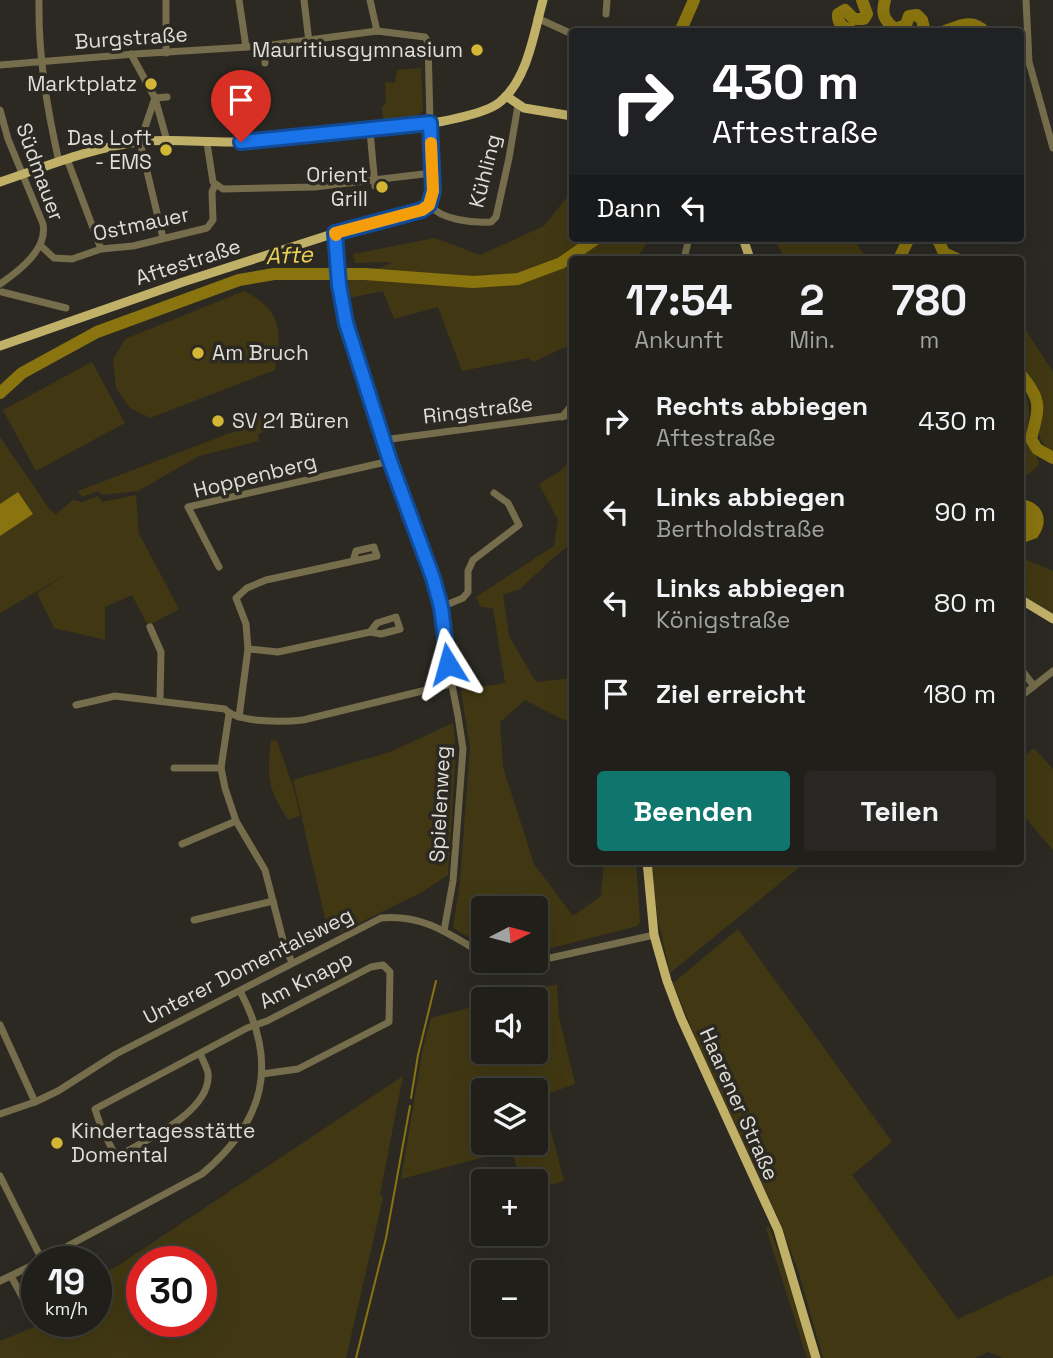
<!DOCTYPE html>
<html lang="de">
<meta charset="utf-8">
<style>
body{margin:0;font-family:"Space Grotesk",sans-serif;background:#282723;color:#f1f3f6;height:100vh;display:flex;flex-direction:column;font-size:26px;white-space:nowrap}
*{box-sizing:border-box;margin:0}
p{font-size:23px;color:#a2a2a2}
.icon{flex:none;width:38px;height:38px;fill:none;stroke:currentColor;stroke-width:2;stroke-linecap:round;stroke-linejoin:round}
.map{position:relative;flex:1;overflow:hidden}
.side{position:absolute;left:569px;top:256px;width:455px;height:609px;display:flex;flex-direction:column;background:#201f1a;border-radius:7px;box-shadow:0 7px 28px #0002,0 0 0 2px #3d3d39}
.side>*{flex:none}
.banner{position:absolute;left:569px;top:28px;width:455px;height:214px;border-radius:7px;box-shadow:0 7px 28px #0002,0 0 0 2px #3d3d39;background:#202124;color:#fff;overflow:hidden}
.needle{width:46px;rotate:84deg}
.buttons{position:absolute;left:471px;top:896px;display:grid;gap:14px}
.buttons a{display:grid;place-items:center;width:77px;height:77px;border-radius:7px;background:#201f1a;box-shadow:0 7px 28px #0002,0 0 0 2px #3d3d39;font-size:35px}
.speed{position:absolute;left:21px;top:1246px;display:flex;gap:14px;font-size:35px;font-weight:700;text-align:center}
.speed>*{display:grid;place-content:center;width:91px;height:91px;border-radius:50%;background:#201f1a;box-shadow:0 7px 28px #0002,0 0 0 2px #3d3d39;line-height:1}
.speed small{font-size:18px;font-weight:400}
.speed .limit{border:10px solid #d22;background:#fff;color:#111}
.pin{position:absolute;display:grid;place-items:center;width:60px;height:60px;color:#fff;margin:-72px -30px;border-radius:50% 50% 50% 0;rotate:-45deg;box-shadow:0 0 7px #0007}
.pin .icon{rotate:45deg}
.me{position:absolute;width:77px;margin:-38px;rotate:352deg;stroke-linejoin:round;filter:drop-shadow(0 0 5px #0008)}
.turn{display:flex;align-items:center;gap:24px;height:147px;padding:0 28px;font-size:32px}
.turn .icon{width:91px;height:91px;stroke-width:2.5}
.turn b{display:block;font-size:49px;line-height:60px}
.then{display:flex;align-items:center;height:66px;padding:0 28px;background:#0003;gap:14px;font-size:26px}
.eta{display:flex;justify-content:space-evenly;align-items:center;height:119px;text-align:center}
.eta b{font-size:42px;font-weight:800;line-height:49px}
.primary-button{display:flex;gap:14px;margin-top:auto;padding:14px 28px}
.primary-button a{flex:1;height:80px;border-radius:7px;background:#0f766e;color:#fff;font-size:28px;font-weight:800;line-height:80px;text-align:center}
.primary-button a+a{background:#282723;color:#f1f3f6}
ul{padding:0;list-style:none}
li{display:flex;align-items:center;gap:21px;height:91px;padding:0 28px}
li div{flex:1}
li b{display:block;font-size:26px}
li em{font-style:normal}
.map>svg:first-child{display:block}
</style>
<div class="map">
<svg width="1053" height="1358" viewBox="0 0 1053 1358">
<rect width="100%" height="100%" fill="#2b2922"/>
<g fill="#413813" fill-rule="evenodd">
<polygon points="421,68 423,111 412,120 383,123 382,107 386,103 385,82 395,83 397,70"/>
<polygon points="567,197 572,199 572,238 650,238 637,259 572,259 572,344 533,362 528,358 462,371 438,307 394,319 383,291 349,298 348,271 380,268 392,262 355,263 353,254 435,238 480,255 544,226"/>
<polygon points="782,238 853,238 867,259 784,259 776,241"/>
<path d="M 244,291 C 282,310 282,332 275,370 L 150,418 L 129,407 L 116,388 L 113,360 L 125,339 Z"/>
<path d="M 1020,321 L 1053,372 L 1053,454 C 1029,433 1043,425 1043,398 L 1020,368 Z"/>
<polygon points="92,362 125,423 36,471 3,410"/>
<path d="M 1020,383 C 1033,407 1030,415 1025,441 L 1037,457 L 1039,465 L 1029,474 L 1020,476 Z"/>
<polygon points="280,412 286,419 285,423 258,434 259,441 199,456 138,491 102,495 98,491 82,497 78,491 238,430 242,420"/>
<polygon points="0,437 50,510 56,514 73,500 82,502 98,496 102,502 136,495 139,534 179,609 148,626 132,595 105,607 105,640 54,628 37,593 70,572 0,613"/>
<polygon points="572,458 572,543 553,558 520,589 503,595 509,636 536,682 572,678 572,724 525,700 500,722 503,767 534,864 573,916 601,896 604,861 636,861 640,923 637,926 536,952 536,908 483,908 483,945 453,928 460,882 470,748 461,690 505,683 493,608 481,607 476,597 554,546 558,520 539,484 560,471"/>
<polygon points="1020,557 1053,571 1053,613 1020,594 1020,582 1028,584 1020,581"/>
<polygon points="453,723 456,750 448,875 422,892 339,933 327,927 293,780 390,752"/>
<path d="M 271,740 L 277,741 L 295,793 L 300,816 L 288,820 C 267,785 267,781 271,740 Z"/>
<polygon points="1034,748 1053,769 1053,850 1020,812 1020,759"/>
<polygon points="650,861 807,861 670,973 658,920"/>
<polygon points="738,929 892,1142 852,1175 958,1319 1053,1275 1053,1358 1003,1358 988,1352 975,1358 823,1358 798,1270 779,1220 698,1044 673,983"/>
<path d="M 557,984 L 559,1017 L 575,1084 L 542,1096 L 564,1181 L 536,1189 L 536,1181 L 520,1181 L 512,1150 L 401,1179 L 423,1048 L 431,1018 L 483,1004 L 483,1052 L 536,1052 L 536,999 L 501,999 ZM 483,1090 L 536,1090 L 536,1143 L 483,1143 Z"/>
<path d="M 403,1076 L 380,1194 L 383,1198 L 346,1358 L 0,1358 L 0,1341 L 49,1321 L 96,1321 L 96,1277 L 119,1265 ZM 142,1262 L 201,1262 L 201,1321 L 142,1321 Z"/>
<polygon points="769,1226 785,1270 811,1358 807,1358 766,1228"/>
</g>
<g fill="#89740f">
<polygon points="18,492 33,514 0,536 0,504"/>
<path d="M 1020,499 C 1042,501 1051,520 1037,538 L 1023,543 L 1020,543 Z"/>
</g>
<g fill="none" stroke-linecap="round" stroke-linejoin="round">
<g stroke="#89740f" stroke-width="2">
<polyline points="411,1098 418,1055 436,981"/>
<polyline points="356,1358 386,1238 410,1106"/>
</g>
<g stroke="#89740f" stroke-width="12">
<path d="M 885,0 C 881,14 884,20 895,29 L 906,25 L 909,16 L 917,15 L 922,20 L 925,32"/>
<polyline points="680,32 694,0"/>
<path d="M 854,32 C 845,27 837,26 838,14 L 845,10 L 854,19 L 864,19 L 867,14 L 862,0"/>
<path d="M 943,32 C 959,26 972,18 985,32"/>
<polyline points="942,238 939,242 944,253 957,259"/>
<polyline points="899,259 909,238"/>
<path d="M 1020,374 C 1043,401 1039,407 1031,439 L 1037,449 L 1053,458"/>
<polyline points="0,393 22,373 97,332 239,280 274,274 365,274 473,282 518,279 561,263 597,238"/>
</g>
<g stroke="#756d4b" stroke-width="7">
<path d="M 39,0 C 38,56 47,108 59,162"/>
<polyline points="239,0 246,47"/>
<polyline points="304,0 309,42"/>
<polyline points="370,0 377,31"/>
<polyline points="1026,0 1029,62 1053,148"/>
<polyline points="606,14 607,0"/>
<polyline points="537,18 572,34"/>
<polyline points="264,46 265,63"/>
<polyline points="166,53 166,0"/>
<polyline points="131,54 155,98 167,141"/>
<polyline points="0,65 135,54 264,46 377,31 425,37 428,42 430,123"/>
<polyline points="155,98 140,142 163,238"/>
<polyline points="155,98 167,97"/>
<path d="M 0,110 L 8,139 L 43,224 C 48,249 19,271 0,284"/>
<polyline points="370,131 375,186"/>
<polyline points="207,143 213,182 223,189 315,187 432,173"/>
<polyline points="67,159 101,249"/>
<path d="M 429,205 C 442,220 472,223 491,222 L 496,217 L 509,158 L 518,105"/>
<polyline points="335,233 339,285 346,323 390,461 434,578 441,607 444,644 458,716 463,749 453,881 444,931"/>
<polyline points="41,246 54,258 72,259 101,249 133,246 207,228 213,220 212,192 215,185"/>
<polyline points="684,259 689,238"/>
<polyline points="2,292 66,308"/>
<polyline points="562,417 572,405"/>
<polyline points="383,440 572,415"/>
<polyline points="219,567 188,507 390,461"/>
<polyline points="441,607 463,598 468,592 468,571 473,560 519,525 508,503 494,493"/>
<polyline points="150,627 161,652 160,700"/>
<polyline points="248,649 278,652 370,632 381,634 400,629 396,617 377,623 370,632"/>
<polyline points="1020,668 1034,686"/>
<polyline points="1020,697 1053,671"/>
<path d="M 76,705 L 115,696 L 225,709 C 237,723 285,722 303,720 L 451,684"/>
<polyline points="229,714 221,768 225,788 236,821 265,870 283,940 292,963"/>
<polyline points="239,717 248,649 246,624 236,598 247,588 266,580 377,556 374,547 356,551 353,561"/>
<polyline points="174,768 221,768"/>
<polyline points="182,844 236,821"/>
<polyline points="194,920 273,901"/>
<polyline points="498,961 523,964 654,935"/>
<polyline points="0,1025 35,1102"/>
<path d="M 200,1053 C 202,1059 207,1067 208,1073 C 212,1112 144,1141 116,1157 L 101,1127 L 95,1109 L 247,1028 L 267,1021 L 371,967 L 383,965 L 390,972 L 389,1022 L 298,1069 L 262,1074"/>
<path d="M 0,1114 L 35,1102 L 58,1091 L 116,1054 L 381,918 C 423,914 449,934 483,954"/>
<polyline points="0,1176 42,1260"/>
<path d="M 38,1262 L 202,1174 C 265,1121 279,1064 240,991"/>
<polyline points="11,1276 24,1300"/>
<polyline points="0,1281 37,1263"/>
</g>
<g stroke="#c1b068" stroke-width="9">
<polyline points="506,96 524,108 572,116"/>
<path d="M 0,182 C 45,167 90,148 138,142 C 171,138 206,143 239,142 C 286,141 469,128 500,102 C 528,79 534,32 543,0"/>
<polyline points="743,238 750,259"/>
<polyline points="0,346 183,282 360,225 426,208 431,201 433,191 430,123"/>
<polyline points="1020,599 1053,619"/>
<polyline points="647,861 654,935 667,981 681,1018 778,1230 816,1358"/>
</g>
</g>
<g fill="none" stroke-linecap="round" stroke-linejoin="round">
<g stroke="#114b97" stroke-width="18">
<polyline id="route" points="241,142 430,123 433,191 429,205 422,210 335,233 339,285 346,323 390,461 433,578 441,607 448,664"/>
</g>
<use href="#route" stroke="#1a73e8" stroke-width="12"/>
<polyline stroke="#f59e0b" stroke-width="12" points="336,235 335,233 422,210 429,205 433,191 431,143"/>
</g>
<g fill="#d3b635" stroke="#2b2922" stroke-width="2.5">
<circle cx="477" cy="50" r="7"/>
<circle cx="151" cy="84" r="7"/>
<circle cx="166" cy="150" r="7"/>
<circle cx="382" cy="187" r="7"/>
<circle cx="198" cy="353" r="7"/>
<circle cx="218" cy="421" r="7"/>
<circle cx="57" cy="1143" r="7"/>
</g>
<g text-anchor="middle" stroke-width="7" stroke-linejoin="round" paint-order="stroke">
<g font-size="21" fill="#dfded9" stroke="#2b2922">
<text transform="translate(131 38) rotate(-4)" y="7">Burgstraße</text>
<text transform="translate(485 171) rotate(-76)" y="7">Kühling</text>
<text transform="translate(40 172) rotate(70)" y="7">Südmauer</text>
<text transform="translate(141 224) rotate(-12)" y="7">Ostmauer</text>
<text transform="translate(188 262) rotate(-18)" y="7">Aftestraße</text>
<text transform="translate(478 410) rotate(-7)" y="7">Ringstraße</text>
<text transform="translate(255 476) rotate(-14)" y="7">Hoppenberg</text>
<text transform="translate(440 804) rotate(-87)" y="7">Spielenweg</text>
<text transform="translate(248 966) rotate(-27)" y="7">Unterer Domentalsweg</text>
<text transform="translate(306 980) rotate(-27)" y="7">Am Knapp</text>
<text transform="translate(739 1104) rotate(66)" y="7">Haarener Straße</text>
</g>
<g font-size="21" fill="#dfded9" stroke="#2b2922" text-anchor="end">
<text x="463" y="57">Mauritiusgymnasium</text>
<text x="137" y="91">Marktplatz</text>
<text x="152" y="145">Das Loft<tspan x="152" dy="24">- EMS</tspan></text>
<text x="368" y="182">Orient<tspan x="368" dy="24">Grill</tspan></text>
<text x="212" y="360" text-anchor="start">Am Bruch</text>
<text x="232" y="428" text-anchor="start">SV 21 Büren</text>
<text x="71" y="1138" text-anchor="start">Kindertagesstätte<tspan x="71" dy="24">Domental</tspan></text>
</g>
<g font-size="23" font-style="italic" fill="#ecd057" stroke="#2b2922">
<text transform="translate(289 255) rotate(-3)" y="8">Afte</text>
</g>
</g>
</svg>
<div class="buttons">
<a><svg class="needle" viewBox="-14 -14 28 28"><path d="M0-13l5 13h-10z" fill="#e53935"/><path d="M0 13l5-13h-10z" fill="#a2a2a2"/></svg></a>
<a><svg class="icon" aria-label="sound" viewBox="0 0 24 24"><path d="M4 9h4l5-4v14l-5-4H4zM17 9q2 3 0 6"/></svg></a>
<a><svg class="icon" aria-label="layers" viewBox="0 0 24 24"><path d="M12 4l9 5-9 5-9-5zM3 14l9 5 9-5"/></svg></a>
<a>+</a>
<a>−</a>
</div>
<div class="speed"><div>19<small>km/h</small></div><div class="limit">30</div></div>
<div class="pin" style="left:241px;top:142px;background:#d93025"><svg class="icon" aria-label="arrive" viewBox="0 0 24 24"><path d="M6 21V4h12l-3 4 3 4H6"/></svg></div>
<svg class="me" style="left:448px;top:664px" viewBox="-20 -20 40 40"><path d="M0-17L14 15 0 8-14 15z" fill="#1a73e8" stroke="#fff" stroke-width="4"/></svg>
<div class="banner">
<div class="turn"><svg class="icon" aria-label="right" viewBox="0 0 24 24"><path d="M7 20v-9h11M14 6l5 5-5 5"/></svg><div><b>430 m</b>Aftestraße</div></div>
<div class="then">Dann<svg class="icon" aria-label="left" viewBox="0 0 24 24"><path d="M17 20v-9H6M10 6l-5 5 5 5"/></svg></div>
</div>
<section class="side">
<div class="eta">
<div><b>17:54</b><p>Ankunft</p></div>
<div><b>2</b><p>Min.</p></div>
<div><b>780</b><p>m</p></div>
</div>
<ul>
<li><svg class="icon" aria-label="right" viewBox="0 0 24 24"><path d="M7 20v-9h11M14 6l5 5-5 5"/></svg><div><b>Rechts abbiegen</b><p>Aftestraße</p></div><em>430 m</em></li>
<li><svg class="icon" aria-label="left" viewBox="0 0 24 24"><path d="M17 20v-9H6M10 6l-5 5 5 5"/></svg><div><b>Links abbiegen</b><p>Bertholdstraße</p></div><em>90 m</em></li>
<li><svg class="icon" aria-label="left" viewBox="0 0 24 24"><path d="M17 20v-9H6M10 6l-5 5 5 5"/></svg><div><b>Links abbiegen</b><p>Königstraße</p></div><em>80 m</em></li>
<li><svg class="icon" aria-label="arrive" viewBox="0 0 24 24"><path d="M6 21V4h12l-3 4 3 4H6"/></svg><div><b>Ziel erreicht</b></div><em>180 m</em></li>
</ul>
<div class="primary-button"><a>Beenden</a><a>Teilen</a></div>
</section>
</div>
